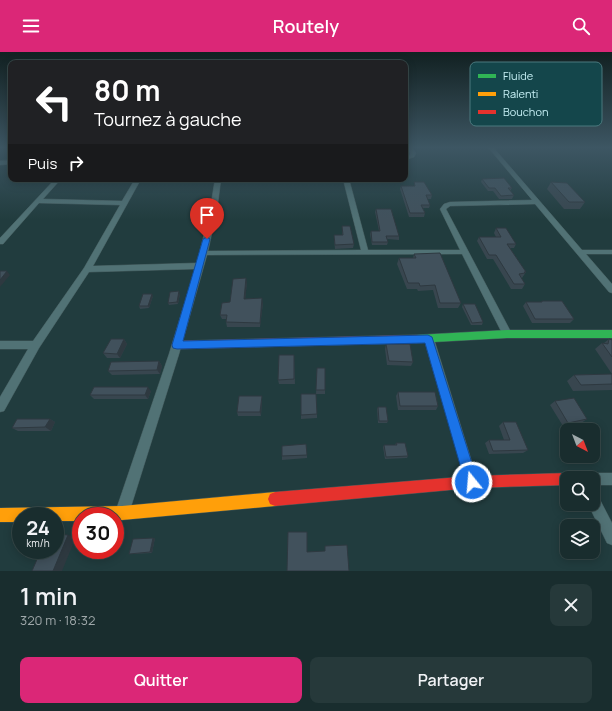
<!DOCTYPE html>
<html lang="fr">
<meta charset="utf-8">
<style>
body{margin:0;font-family:Manrope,sans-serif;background:#26393a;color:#f1f3f6;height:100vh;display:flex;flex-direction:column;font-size:15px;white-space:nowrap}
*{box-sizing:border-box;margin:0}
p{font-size:13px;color:#9fa8aa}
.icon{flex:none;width:22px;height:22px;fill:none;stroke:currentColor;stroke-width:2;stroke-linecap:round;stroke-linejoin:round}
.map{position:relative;height:519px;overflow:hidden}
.details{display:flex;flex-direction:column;background:#192d2e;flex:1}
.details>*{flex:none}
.hud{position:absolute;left:8px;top:8px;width:400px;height:122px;border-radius:8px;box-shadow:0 2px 10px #0003,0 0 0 1px #37494a;background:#202124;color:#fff;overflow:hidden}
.needle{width:26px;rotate:138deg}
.fabs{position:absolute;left:560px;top:371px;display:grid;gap:8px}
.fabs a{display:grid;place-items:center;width:40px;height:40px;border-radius:8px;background:#192d2e;box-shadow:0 2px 10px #0003,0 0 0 1px #37494a;font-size:20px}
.speed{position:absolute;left:12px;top:455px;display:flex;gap:8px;font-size:20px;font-weight:700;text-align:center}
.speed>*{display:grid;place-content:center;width:52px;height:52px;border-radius:50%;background:#192d2e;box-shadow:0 2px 10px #0003,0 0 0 1px #37494a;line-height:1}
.speed small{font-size:10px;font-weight:400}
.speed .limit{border:6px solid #d22;background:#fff;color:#111}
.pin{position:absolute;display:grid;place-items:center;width:34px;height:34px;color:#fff;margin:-41px -17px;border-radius:50% 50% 50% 0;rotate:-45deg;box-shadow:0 0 4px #0007}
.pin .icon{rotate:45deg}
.me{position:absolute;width:44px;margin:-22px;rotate:343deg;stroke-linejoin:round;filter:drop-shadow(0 0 3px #0008)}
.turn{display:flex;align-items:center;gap:14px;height:84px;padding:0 20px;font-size:18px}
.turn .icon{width:52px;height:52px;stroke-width:2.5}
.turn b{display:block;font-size:28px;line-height:34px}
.then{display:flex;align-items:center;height:38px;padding:0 20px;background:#0003;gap:8px;font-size:15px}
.round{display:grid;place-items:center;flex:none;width:42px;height:42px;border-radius:8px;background:#26393a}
.headline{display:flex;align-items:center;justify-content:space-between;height:68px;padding:0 20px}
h1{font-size:24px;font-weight:600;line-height:30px}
.action{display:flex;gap:8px;margin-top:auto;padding:8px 20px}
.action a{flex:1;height:46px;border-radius:8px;background:#db2777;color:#fff;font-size:16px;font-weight:600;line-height:46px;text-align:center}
.action a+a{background:#26393a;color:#f1f3f6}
header{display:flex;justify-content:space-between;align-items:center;height:52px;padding:0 20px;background:#db2777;color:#fff;font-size:18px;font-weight:600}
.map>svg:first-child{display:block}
</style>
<header><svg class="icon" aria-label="menu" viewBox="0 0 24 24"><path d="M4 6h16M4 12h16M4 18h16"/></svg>Routely<svg class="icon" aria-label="search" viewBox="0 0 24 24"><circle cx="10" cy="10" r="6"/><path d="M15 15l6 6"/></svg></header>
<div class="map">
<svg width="612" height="519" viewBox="0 0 612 519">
<rect width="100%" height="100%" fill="#213c3e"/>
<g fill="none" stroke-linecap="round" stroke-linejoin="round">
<g stroke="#42595b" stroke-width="1">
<g id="street">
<polygon points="407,95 412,95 416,101 414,105 405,108 405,104 410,103 410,101"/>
<polygon points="488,95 493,95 582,198 612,198 612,202 586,202 612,232 612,241 609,240 535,152 450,154 446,157 512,282 510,285 504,285 462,202 207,203 179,302 129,461 127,466 122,468 117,466 115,461 169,302 195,217 89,220 39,296 4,359 0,360 0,345 28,297 0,297 0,289 33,289 84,216 120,153 39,151 3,192 0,192 0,186 55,127 61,127 43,147 122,149 135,127 141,127 93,214 197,211 210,158 215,127 221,127 217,158 208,199 361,198 343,127 349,127 368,198 460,198 440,157 444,152 450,150 532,148"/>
<polygon points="11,108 11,112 0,113 0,109"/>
<polygon points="429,283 432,284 434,287 478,430 477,435 472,436 467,435 466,430 424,287 426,284"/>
<polygon points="593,421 612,421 612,433 593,433 593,426 587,426 588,422"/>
<polygon points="593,442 598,444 612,471 612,493 607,491 588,452 593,452"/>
</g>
</g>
<g stroke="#42595b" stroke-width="1">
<polygon id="fast" points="507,278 612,278 612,286 507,286 416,291 413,290 411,287 413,284 416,283"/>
</g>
<g stroke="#42595b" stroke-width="1">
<polygon id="slow" points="275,440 280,442 282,447 280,452 275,454 122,468 115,468 115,464 81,464 81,469 55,469 55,464 21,464 21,470 0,470 0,456 122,454"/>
</g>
<g stroke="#42595b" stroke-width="1">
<g id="jam">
<polygon points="416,283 419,284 421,287 419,290 416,291 177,297 174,296 172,293 174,290 177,289"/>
<polygon points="567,421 572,422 573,426 567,426 567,433 472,436 275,454 270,452 268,447 270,442 275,440 472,424"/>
</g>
</g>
<use href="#street" fill="#517275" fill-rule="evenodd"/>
<use href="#fast" fill="#30b455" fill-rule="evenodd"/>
<use href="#slow" fill="#ff9f0a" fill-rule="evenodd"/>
<use href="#jam" fill="#e5322d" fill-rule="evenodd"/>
</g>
<g fill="#38464f">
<polygon points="482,127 512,136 510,139 514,143 512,147 499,147 493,139 488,139 481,130"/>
<polygon points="414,130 432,143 431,147 427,147 430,153 429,156 423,156 425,161 424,165 409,165 400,137 401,134 414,134"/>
<polygon points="551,130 585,150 580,157 564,157 547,137"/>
<polygon points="376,157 399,184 399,188 387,187 388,190 387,193 372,193 370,182 371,179 379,179 375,160"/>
<polygon points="342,174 354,192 353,196 335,197 334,187 334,183 342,183"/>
<polygon points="496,176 516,192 514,196 510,196 526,220 522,226 521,226 525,232 522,237 511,237 493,207 487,207 477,189 479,185 496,185 494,181"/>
<polygon points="414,202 461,251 458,256 438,256 433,238 418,239 417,237 407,237 397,212 399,206 413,206"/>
<polygon points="247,230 245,247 263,251 260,275 227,275 226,270 226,267 222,267 220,263"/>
<polygon points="180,242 178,252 169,253 168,251"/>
<polygon points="153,244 149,256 140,257 139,254"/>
<polygon points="542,249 574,267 570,271 532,271 523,254 526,250 541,250"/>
<polygon points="463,252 483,270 482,273 471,273 462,255"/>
<polygon points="124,287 127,292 120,306 107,306 103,301"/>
<polygon points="609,287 612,288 612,338 573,339 567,329 574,323 612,322 595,297 602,291 604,291"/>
<polygon points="386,292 413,310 411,314 387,313 385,297"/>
<polygon points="294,303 295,332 279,332 278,328"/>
<polygon points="159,309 162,314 160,322 112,323 108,319"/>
<polygon points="317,316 325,338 325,342 316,342"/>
<polygon points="151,339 148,347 94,347 90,343"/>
<polygon points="398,340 438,354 436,358 398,358 396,344"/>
<polygon points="301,342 317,362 317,366 301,367"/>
<polygon points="262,344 262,348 261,364 238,364 237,360"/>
<polygon points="555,349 587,367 581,371 563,374 550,353"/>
<polygon points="378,355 388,369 387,371 378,371 377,357"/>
<polygon points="50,367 55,370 51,379 18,379 12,376"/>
<polygon points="503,370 528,398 523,401 489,402 485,391 489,388 504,388 499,374"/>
<polygon points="396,391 408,404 407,406 385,407 383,395 384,393 395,393"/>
<polygon points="307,403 307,406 282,408 282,404"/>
<polygon points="155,486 152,501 131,502 129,502"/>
</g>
<g fill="#2e3940">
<polygon points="7,219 10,223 0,235 0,228"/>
<polygon points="246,226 247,230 245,251 244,247"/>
<polygon points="179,239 180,242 178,252 177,250"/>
<polygon points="152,242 153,244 149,256 148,254"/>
<polygon points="262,246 263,251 260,275 260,271"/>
<polygon points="124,287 127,292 120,306 117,302"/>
<polygon points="159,309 162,314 160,322 157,318"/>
<polygon points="148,335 151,339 148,347 145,343"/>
<polygon points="262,344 262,348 261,364 260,360"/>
<polygon points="50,367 55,370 51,379 45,375"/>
<polygon points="68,483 76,485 62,519 53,519"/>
<polygon points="153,486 155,486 152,501 150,500"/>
</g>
<g fill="#41515c" stroke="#2e3940">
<polygon points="504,126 512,136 508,136 514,143 501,144 495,136 489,136 482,127"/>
<polygon points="414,130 424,130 432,143 426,143 430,153 421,153 425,161 410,161 401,134 415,134"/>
<polygon points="551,130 567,131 585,150 569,150"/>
<polygon points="376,157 391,157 399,184 386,184 388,190 372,190 371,179 380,179"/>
<polygon points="342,174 350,174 354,192 335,193 334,183 343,183"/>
<polygon points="496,176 506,176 516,192 507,192 526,220 524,220 525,221 519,222 525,232 514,232 496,203 489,203 479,185 501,185"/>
<polygon points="440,201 461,251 440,251 435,233 420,234 419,231 408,231 399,206 416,206 414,202"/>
<polygon points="0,219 7,219 0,228"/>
<polygon points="246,226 244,247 262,246 260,271 226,270 227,263 220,263 222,251 230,250 233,227"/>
<polygon points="179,239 177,250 168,251 170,240"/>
<polygon points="143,242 152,242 148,254 139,254"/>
<polygon points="542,249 562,249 574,267 535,267 526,250 542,250"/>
<polygon points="463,252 475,252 483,270 472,271"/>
<polygon points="111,287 124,287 117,302 103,301"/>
<polygon points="609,287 612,288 612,305 602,291 608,292"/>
<polygon points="386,292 410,292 413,310 389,309"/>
<polygon points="279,303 294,303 294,327 278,328"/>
<polygon points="159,309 157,318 108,319 111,310"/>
<polygon points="317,316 325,316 325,338 316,338"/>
<polygon points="612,322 612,332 581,333 574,323"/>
<polygon points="94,335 148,335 145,343 90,343"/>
<polygon points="398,340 435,340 438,354 400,354"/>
<polygon points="301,342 316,342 317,362 301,363"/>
<polygon points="239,344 262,344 260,360 237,360"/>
<polygon points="574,346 587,367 568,371 555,349"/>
<polygon points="378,355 386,355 388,369 379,369"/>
<polygon points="17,367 50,367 45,375 12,376"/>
<polygon points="503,370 516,370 528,398 493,399 489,388 510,388"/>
<polygon points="396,391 405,391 408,404 386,405 384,393 397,393"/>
<polygon points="306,392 307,403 282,404 282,394"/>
<polygon points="288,480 307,480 307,500 325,499 325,494 347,493 349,519 287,519"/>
<polygon points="55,482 68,483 53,519 32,519 41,498 55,498"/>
<polygon points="153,486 150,500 129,502 133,487"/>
</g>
<linearGradient id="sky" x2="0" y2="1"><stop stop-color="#122122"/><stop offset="0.57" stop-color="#3d5663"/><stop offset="1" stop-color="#3d5663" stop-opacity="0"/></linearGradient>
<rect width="612" height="168" fill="url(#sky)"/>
<polygon fill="#1a73e8" stroke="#114b97" points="207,185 210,187 183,289 428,283 432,285 478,430 477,435 472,437 467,435 465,430 425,291 177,297 173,296 172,293 203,187"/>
<rect x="470" y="10" width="132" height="64" rx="6" fill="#14464b" stroke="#4a797e" stroke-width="1"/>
<rect x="478" y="22" width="18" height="4" fill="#30b455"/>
<rect x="478" y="40" width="18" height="4" fill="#ff9f0a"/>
<rect x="478" y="58" width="18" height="4" fill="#e5322d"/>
<g font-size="11" fill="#c7f0f5">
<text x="503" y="28">Fluide</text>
<text x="503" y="46">Ralenti</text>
<text x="503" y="64">Bouchon</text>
</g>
</svg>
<div class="fabs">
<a><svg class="needle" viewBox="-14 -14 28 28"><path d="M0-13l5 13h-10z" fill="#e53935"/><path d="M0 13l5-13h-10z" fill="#9fa8aa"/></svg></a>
<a><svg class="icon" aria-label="search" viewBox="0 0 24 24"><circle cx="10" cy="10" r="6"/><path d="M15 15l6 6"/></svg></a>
<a><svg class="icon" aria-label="layers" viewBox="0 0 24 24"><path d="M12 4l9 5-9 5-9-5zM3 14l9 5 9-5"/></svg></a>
</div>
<div class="speed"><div>24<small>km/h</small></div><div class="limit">30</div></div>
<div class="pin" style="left:207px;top:187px;background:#d93025"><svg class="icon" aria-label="arrive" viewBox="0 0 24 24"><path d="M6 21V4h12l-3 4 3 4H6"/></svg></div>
<svg class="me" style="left:472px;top:430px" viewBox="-20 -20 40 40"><circle r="17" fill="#1a73e8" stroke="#fff" stroke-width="3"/><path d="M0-11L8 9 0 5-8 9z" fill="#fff"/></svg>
<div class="hud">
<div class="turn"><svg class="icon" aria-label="left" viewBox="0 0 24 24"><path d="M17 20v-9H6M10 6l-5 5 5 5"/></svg><div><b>80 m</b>Tournez à gauche</div></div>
<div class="then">Puis<svg class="icon" aria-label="right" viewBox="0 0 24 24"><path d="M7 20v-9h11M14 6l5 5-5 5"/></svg></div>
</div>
</div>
<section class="details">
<div class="headline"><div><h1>1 min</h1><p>320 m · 18:32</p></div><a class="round"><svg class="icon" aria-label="close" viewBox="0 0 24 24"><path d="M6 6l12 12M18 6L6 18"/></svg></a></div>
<div class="action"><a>Quitter</a><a>Partager</a></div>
</section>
